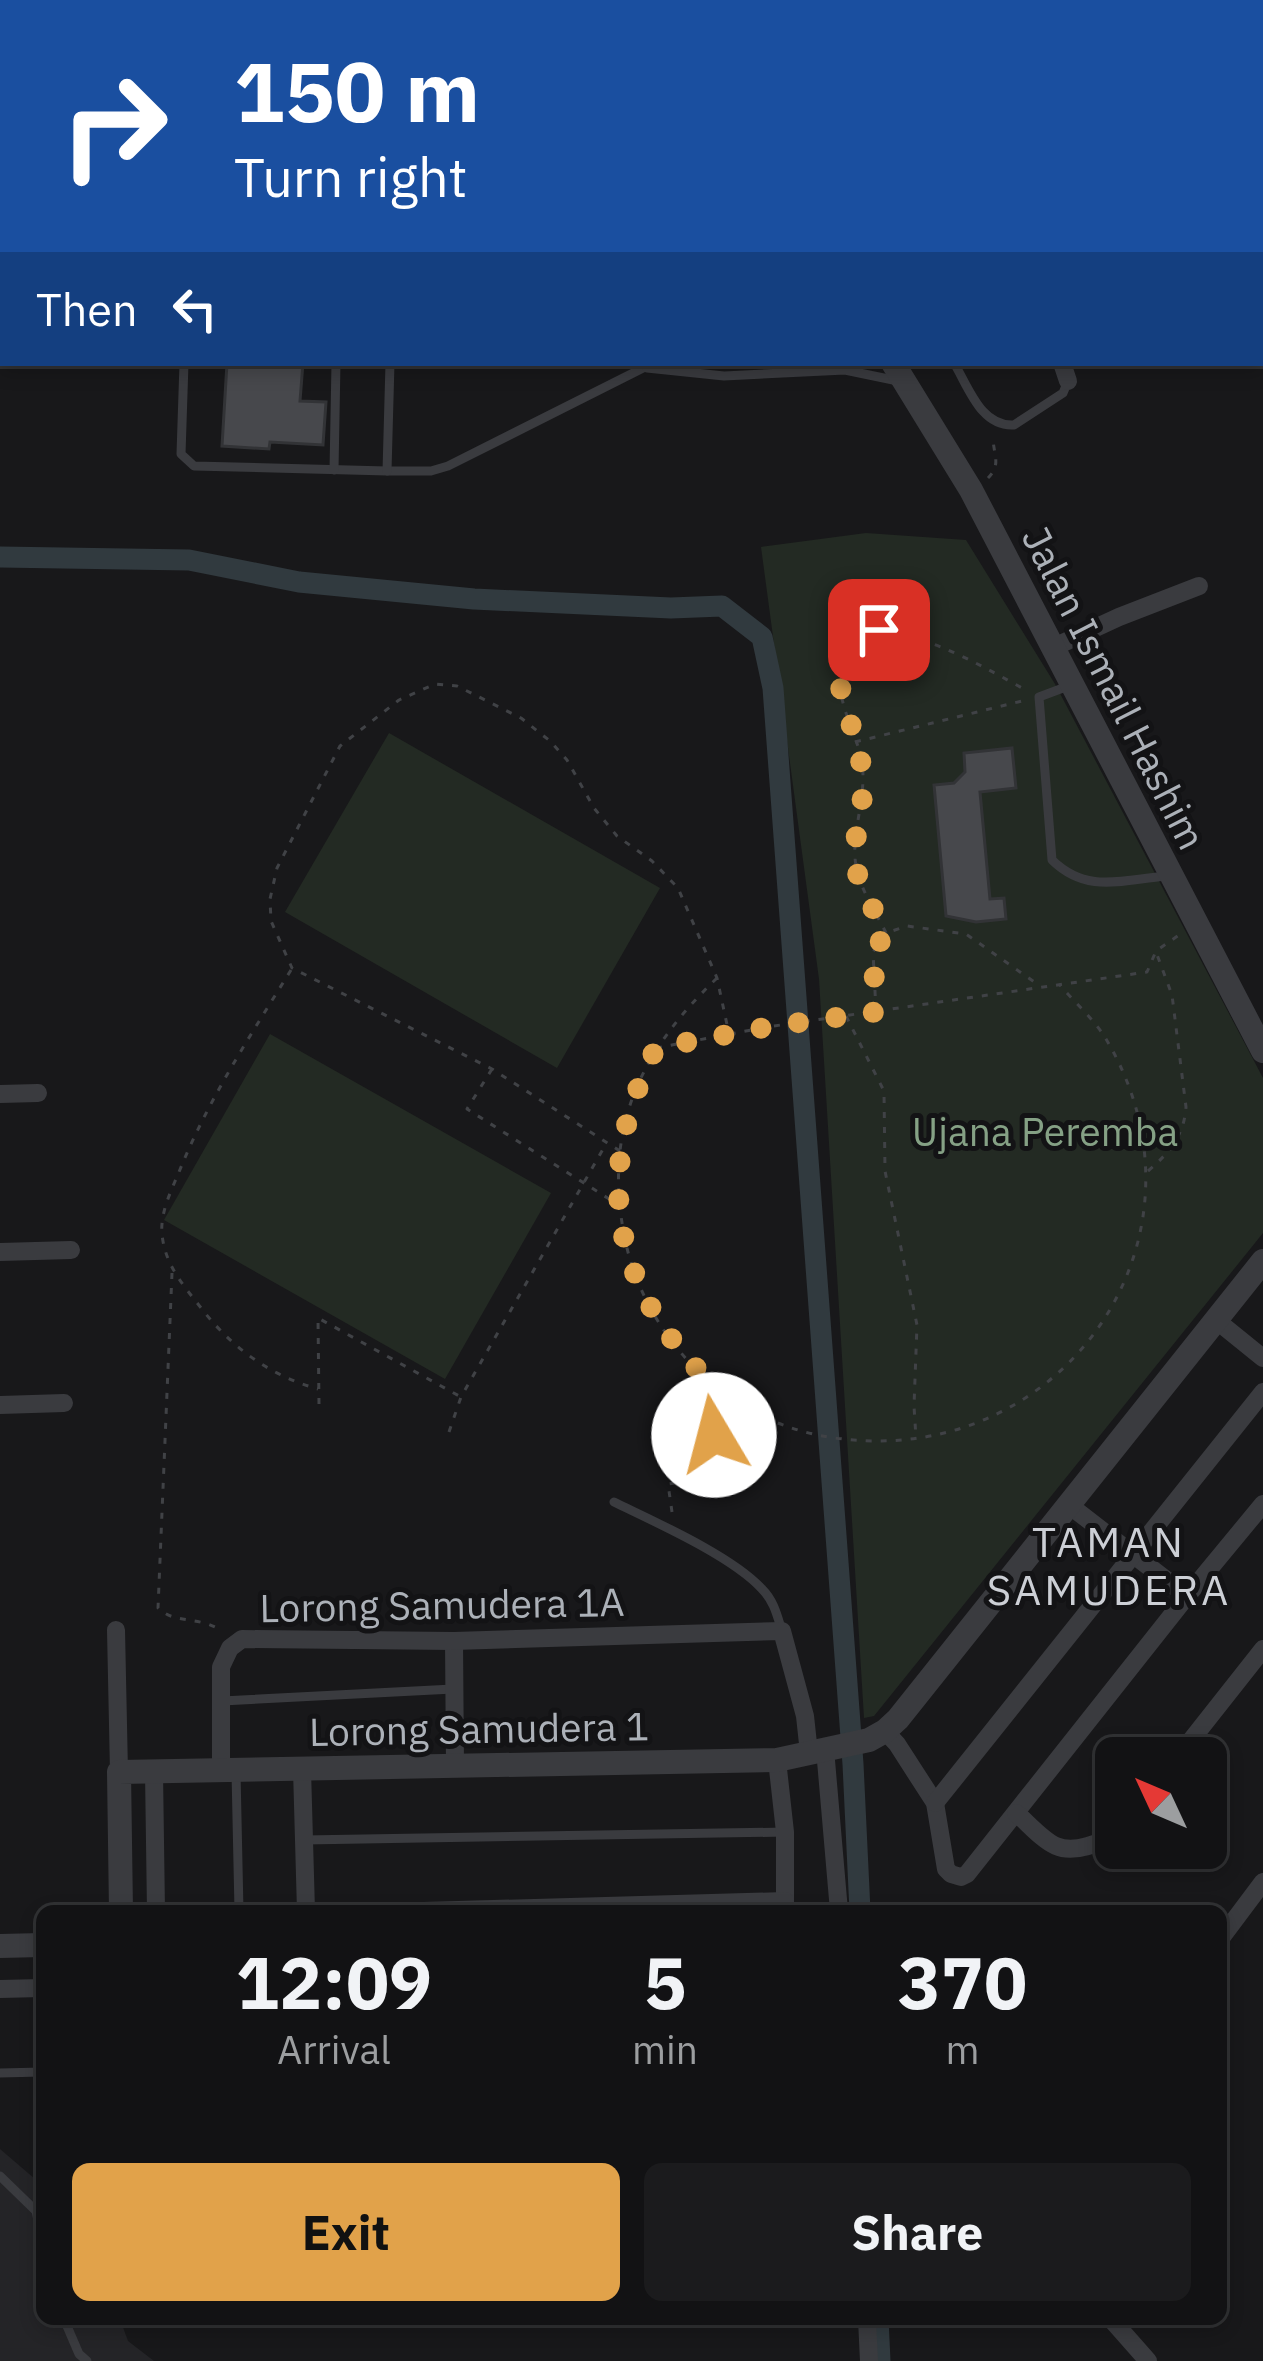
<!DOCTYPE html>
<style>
body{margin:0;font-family:"IBM Plex Sans",sans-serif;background:#1b1b1d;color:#f1f3f6;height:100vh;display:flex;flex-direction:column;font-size:45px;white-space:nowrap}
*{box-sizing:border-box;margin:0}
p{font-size:39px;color:#9c9ea0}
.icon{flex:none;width:66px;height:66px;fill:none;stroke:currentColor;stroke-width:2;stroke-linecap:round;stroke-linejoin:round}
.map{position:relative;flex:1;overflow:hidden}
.sheet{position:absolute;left:36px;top:1905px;width:1191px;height:420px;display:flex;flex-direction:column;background:#121214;border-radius:18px;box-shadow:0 6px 18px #0003,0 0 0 3px #313234}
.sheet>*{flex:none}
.banner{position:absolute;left:0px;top:0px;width:1263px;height:366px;box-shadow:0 6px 18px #0003,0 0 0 3px #313234;background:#1a4fa0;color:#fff;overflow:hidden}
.needle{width:78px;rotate:314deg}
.tools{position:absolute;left:1095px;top:1737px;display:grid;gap:24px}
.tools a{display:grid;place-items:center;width:132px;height:132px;border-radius:18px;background:#121214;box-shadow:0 6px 18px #0003,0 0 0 3px #313234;font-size:60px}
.pin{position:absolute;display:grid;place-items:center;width:102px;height:102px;color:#fff;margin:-51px;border-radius:24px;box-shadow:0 6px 18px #0006}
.me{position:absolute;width:132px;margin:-66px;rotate:352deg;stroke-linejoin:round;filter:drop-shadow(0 0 9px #0008)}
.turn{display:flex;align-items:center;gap:42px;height:252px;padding:0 36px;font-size:54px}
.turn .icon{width:156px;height:156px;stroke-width:2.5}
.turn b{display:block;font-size:84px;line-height:102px}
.then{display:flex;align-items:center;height:114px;padding:0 36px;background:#0003;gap:24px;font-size:45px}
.eta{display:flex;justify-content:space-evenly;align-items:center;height:204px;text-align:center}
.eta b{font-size:72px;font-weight:700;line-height:84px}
.button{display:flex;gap:24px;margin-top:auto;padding:24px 36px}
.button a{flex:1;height:138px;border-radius:18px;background:#e1a24a;color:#111;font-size:48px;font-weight:700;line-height:138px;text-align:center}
.button a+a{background:#1b1b1d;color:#f1f3f6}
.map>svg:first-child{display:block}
</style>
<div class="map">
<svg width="1263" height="2361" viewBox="0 0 1263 2361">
<rect width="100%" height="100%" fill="#18181a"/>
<polygon fill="#242427" points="0,2149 42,2185 42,2319 120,2319 128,2341 154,2361 0,2361"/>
<g fill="#232a23">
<polygon points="866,533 966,540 1055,684 1263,1078 1263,1233 874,1716 864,1718 819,979 761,547"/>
<polygon points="389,733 660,888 557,1068 285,912"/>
<polygon points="270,1034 551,1193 445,1379 164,1220"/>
</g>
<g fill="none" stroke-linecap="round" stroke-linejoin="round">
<g stroke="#313a3f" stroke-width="21">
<polyline points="0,557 189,560 299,582 474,599 671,608 722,606 762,637 773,688 853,1764 860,1911"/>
<polyline points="878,2319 880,2361"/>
</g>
</g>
<g fill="#47484c" stroke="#323336" stroke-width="3">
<polygon points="227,363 303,363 300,401 326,402 323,445 270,442 269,449 222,446"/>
<polygon points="1012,748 1016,788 980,792 990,899 1004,898 1006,919 976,922 946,916 934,785 954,783 965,772 964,753"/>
</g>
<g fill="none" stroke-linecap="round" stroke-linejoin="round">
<g stroke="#404246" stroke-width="3" stroke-dasharray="6 9" stroke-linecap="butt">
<path d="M 988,478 C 1002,464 993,454 993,437"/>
<polyline points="855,742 1026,700"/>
<path d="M 886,933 C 876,912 860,889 856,866 C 850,832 869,794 861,757 C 854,728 835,699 841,668 C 855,585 988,671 1028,691"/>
<path d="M 291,970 C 250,1036 208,1100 179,1172 C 171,1191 160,1213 162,1234 C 165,1267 186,1288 205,1313 C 236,1351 272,1376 318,1389"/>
<path d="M 717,978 C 642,1050 605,1124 623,1229 C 632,1283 659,1333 698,1371 C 739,1410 787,1433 843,1439 C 1066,1465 1223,1235 1106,1039 C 1094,1019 1074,1002 1059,984"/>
<polyline points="876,1011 873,952 886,933 907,926 966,934 1040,986"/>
<polyline points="846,1016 884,1091 885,1171 917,1325 914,1406 916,1438"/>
<polyline points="656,1048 767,1027 1147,972 1156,951 1179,935"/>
<polyline points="492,1069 467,1109 617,1204"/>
<polyline points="620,1151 492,1069 292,968 271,921 270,899 277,868 340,746 399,700 435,684 457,686 521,718 550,741 567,760 594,808 617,836 652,861 678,888 717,978 729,1034"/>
<path d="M 1148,1171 C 1169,1153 1184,1136 1186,1107 L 1172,995 L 1156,952"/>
<path d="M 172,1273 L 158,1608 C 172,1621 186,1618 204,1623 C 210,1624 216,1628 222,1630"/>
<polyline points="319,1404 318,1318 461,1397"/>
<polyline points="449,1432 461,1397 606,1144"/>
<polyline points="672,1512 668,1484 719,1477 709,1392 713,1385"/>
</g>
<g stroke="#3a3b3f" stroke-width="9">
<polyline points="748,0 750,3"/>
<polyline points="319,3 323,0"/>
<polyline points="597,3 601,0"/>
<polyline points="767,3 771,0"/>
<polyline points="999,3 1003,0"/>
<polyline points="0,225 3,223"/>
<polyline points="184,363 181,454 194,466 387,471 431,471 448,466 653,363"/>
<path d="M 954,363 C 969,388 981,427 1014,425 L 1063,393 L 1068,381"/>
<polyline points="647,368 724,376 845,370 898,381"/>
<polyline points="334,470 336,363"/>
<polyline points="387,471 390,363"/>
<path d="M 1071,685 L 1039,697 L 1052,860 C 1087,894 1121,880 1166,876"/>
<path d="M 614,1502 C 655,1522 732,1556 762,1589 C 774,1601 777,1615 782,1631"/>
<polyline points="222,1701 453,1689"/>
<polyline points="236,1772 239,1911"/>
<polyline points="304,1840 785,1832"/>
<polyline points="0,2073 42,2072"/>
<polyline points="0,2176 36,2211 42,2239"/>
<polyline points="64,2319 79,2354 87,2361"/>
</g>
<g stroke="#3a3b3f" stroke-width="18">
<polyline points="638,0 640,3"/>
<polyline points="1054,0 1056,3"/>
<polyline points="177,3 181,0"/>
<polyline points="457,3 461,0"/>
<polyline points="876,3 880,0"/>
<polyline points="0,129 3,126"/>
<polyline points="0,281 3,284"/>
<polyline points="1260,301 1263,305"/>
<polyline points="1062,363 1068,381"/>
<polyline points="1052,648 1119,617 1199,586"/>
<polyline points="0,1094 38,1093"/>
<polyline points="0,1252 71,1250"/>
<polyline points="1216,1320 1263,1358"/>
<polyline points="0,1405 64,1403"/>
<polyline points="1069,1505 1187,1596"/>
<polyline points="116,1630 119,1772"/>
<polyline points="454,1641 455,1766"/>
<polyline points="885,1731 897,1744 935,1803 946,1869 951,1874 961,1877 967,1874 1187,1596 1263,1504"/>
<polyline points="825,1749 839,1911"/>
<polyline points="1177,1758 1263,1649"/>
<polyline points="777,1760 785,1832 785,1910"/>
<polyline points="302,1769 306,1911"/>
<polyline points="221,1770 221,1667 230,1648 242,1639 454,1641 782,1631 805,1716 809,1753"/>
<polyline points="154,1772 156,1911"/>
<polyline points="935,1803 1263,1392"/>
<path d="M 1016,1813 C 1028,1823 1042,1840 1056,1846 C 1074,1854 1101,1843 1116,1833"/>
<polyline points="423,1911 785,1901"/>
<polyline points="1221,1938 1263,1882"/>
<polyline points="0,1989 42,1988"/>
<polyline points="867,2319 869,2361"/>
<polyline points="1111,2319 1148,2361"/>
</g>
<g stroke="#3a3b3f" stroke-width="24">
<polyline points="697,0 699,3"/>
<polyline points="893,363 971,490 1263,1051"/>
<polyline points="121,1911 119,1772 777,1760 869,1740 885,1731 898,1719 1263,1261"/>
<polyline points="0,1946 42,1945"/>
</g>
</g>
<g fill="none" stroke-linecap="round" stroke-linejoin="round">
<path stroke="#e1a24a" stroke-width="21" stroke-dasharray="0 37.8" d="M 714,1435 L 709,1392 L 713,1385 C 611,1287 591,1175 656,1048 L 767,1027 L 876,1012 L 873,952 L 886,933 C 876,912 859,888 856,866 C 852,845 860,822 862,801 C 863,789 862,776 861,764 C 857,718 805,653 879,630"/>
</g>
<g text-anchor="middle" stroke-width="10" stroke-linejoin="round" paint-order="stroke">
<g font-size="39" fill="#acb1b8" stroke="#131315">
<text transform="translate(1114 688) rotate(63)" y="14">Jalan Ismail Hashim</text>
<text transform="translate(442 1605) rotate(-1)" y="14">Lorong Samudera 1A</text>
<text transform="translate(479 1729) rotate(-1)" y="14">Lorong Samudera 1</text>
</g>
<g font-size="39" fill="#85a185" stroke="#131315">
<text x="1045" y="1146">Ujana Peremba</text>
</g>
<g font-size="42" letter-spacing="3" fill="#cccfd5" stroke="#131315">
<text x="1109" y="1557">TAMAN<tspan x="1109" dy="48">SAMUDERA</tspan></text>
</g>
</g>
</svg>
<div class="tools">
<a><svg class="needle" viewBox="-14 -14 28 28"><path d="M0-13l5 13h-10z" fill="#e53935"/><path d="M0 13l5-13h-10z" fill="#9c9ea0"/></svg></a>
</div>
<div class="pin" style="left:879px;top:630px;background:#d93025"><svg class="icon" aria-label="arrive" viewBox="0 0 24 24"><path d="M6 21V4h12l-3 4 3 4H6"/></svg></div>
<svg class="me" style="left:714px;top:1435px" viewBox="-20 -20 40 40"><circle r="19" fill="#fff"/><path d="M0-13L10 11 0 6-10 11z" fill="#e1a24a"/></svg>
<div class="banner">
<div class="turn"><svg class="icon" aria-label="right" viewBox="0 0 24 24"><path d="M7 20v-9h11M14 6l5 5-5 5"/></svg><div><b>150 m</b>Turn right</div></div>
<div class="then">Then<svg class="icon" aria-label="left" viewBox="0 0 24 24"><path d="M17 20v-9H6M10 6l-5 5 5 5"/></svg></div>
</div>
<section class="sheet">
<div class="eta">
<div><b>12:09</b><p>Arrival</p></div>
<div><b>5</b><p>min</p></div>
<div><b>370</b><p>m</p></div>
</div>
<div class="button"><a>Exit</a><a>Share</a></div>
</section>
</div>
